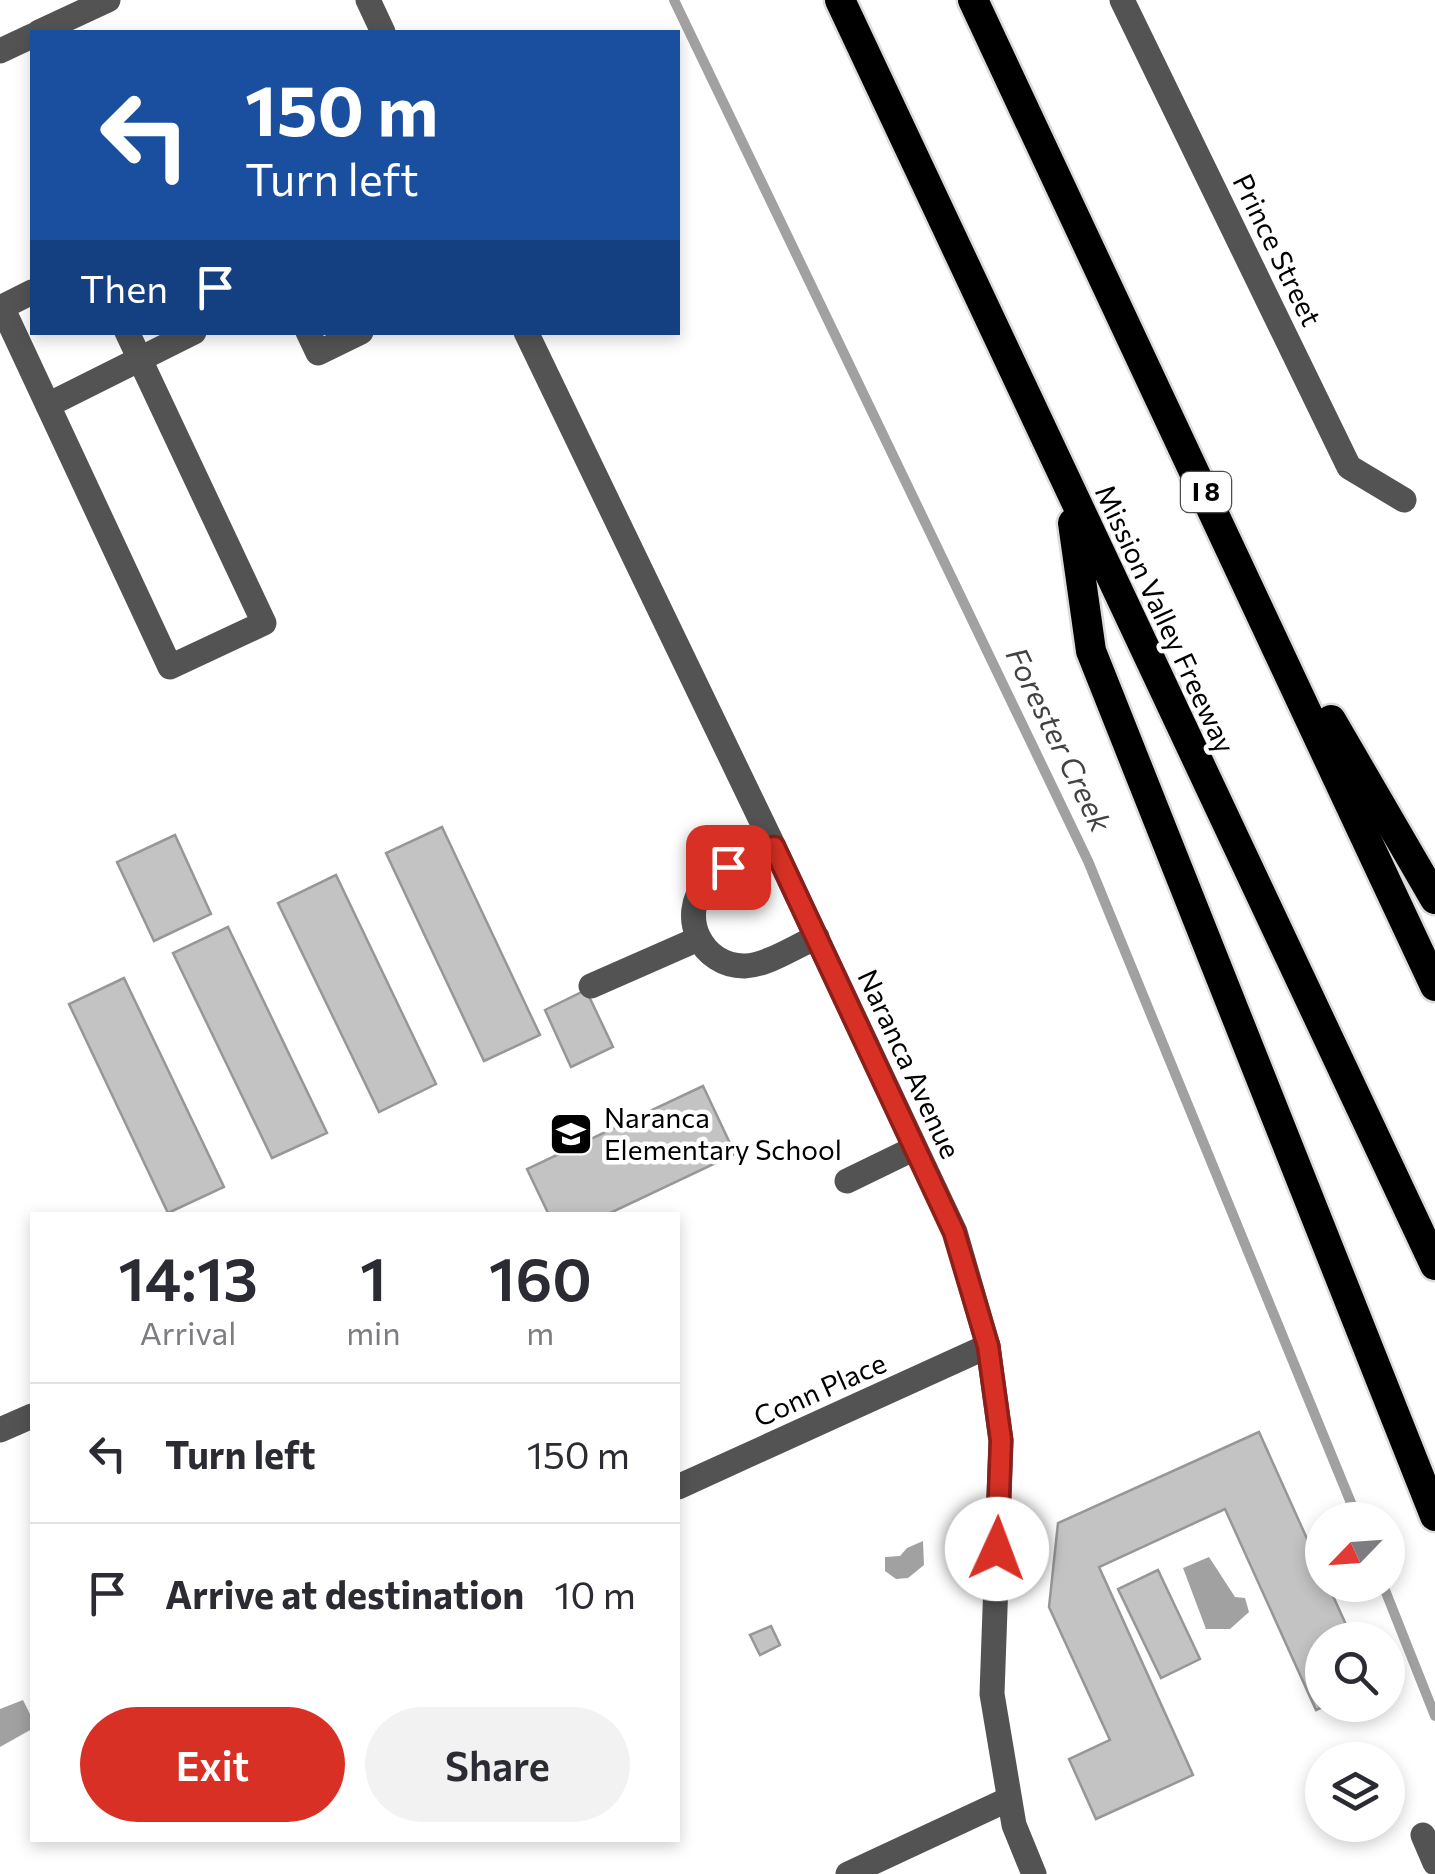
<!DOCTYPE html>
<style>
body{margin:0;font-family:Commissioner,sans-serif;background:#f2f2f3;color:#2b2b33;height:100vh;display:flex;flex-direction:column;font-size:38px;white-space:nowrap}
*{box-sizing:border-box;margin:0}
p{font-size:32px;color:#7c7c81}
.icon{flex:none;width:55px;height:55px;fill:none;stroke:currentColor;stroke-width:2;stroke-linecap:round;stroke-linejoin:round}
.map{position:relative;flex:1;overflow:hidden}
.panel{position:absolute;left:30px;top:1212px;width:650px;height:630px;display:flex;flex-direction:column;background:#fff;border-radius:0px;box-shadow:0 5px 15px #0003}
.panel>*{flex:none}
.guide{position:absolute;left:30px;top:30px;width:650px;height:305px;border-radius:0px;box-shadow:0 5px 15px #0003;background:#1a4fa0;color:#fff;overflow:hidden}
.needle{width:65px;rotate:245deg}
.fabs{position:absolute;left:1305px;top:1502px;display:grid;gap:20px}
.fabs a{display:grid;place-items:center;width:100px;height:100px;border-radius:50%;background:#fff;box-shadow:0 5px 15px #0003;font-size:50px}
.pin{position:absolute;display:grid;place-items:center;width:85px;height:85px;color:#fff;margin:-42px;border-radius:20px;box-shadow:0 5px 15px #0006}
.me{position:absolute;width:110px;margin:-55px;rotate:2deg;stroke-linejoin:round;filter:drop-shadow(0 0 8px #0008)}
.turn{display:flex;align-items:center;gap:35px;height:210px;padding:0 50px;font-size:45px}
.turn .icon{width:130px;height:130px;stroke-width:2.5}
.turn b{display:block;font-size:70px;line-height:85px}
.then{display:flex;align-items:center;height:95px;padding:0 50px;background:#0003;gap:20px;font-size:38px}
.eta{display:flex;justify-content:space-evenly;align-items:center;height:170px;text-align:center}
.eta b{font-size:60px;font-weight:600;line-height:70px}
.cta{display:flex;gap:20px;margin-top:auto;padding:20px 50px}
.cta a{flex:1;height:115px;border-radius:60px;background:#d93025;color:#fff;font-size:40px;font-weight:600;line-height:115px;text-align:center}
.cta a+a{background:#f2f2f3;color:#2b2b33}
ul{padding:0;list-style:none}
li{display:flex;align-items:center;gap:30px;height:140px;padding:0 50px;border-top:2px solid #e1e1e2}
li div{flex:1}
li b{display:block;font-size:38px}
li em{font-style:normal}
.map>svg:first-child{display:block}
</style>
<div class="map">
<svg width="1435" height="1874" viewBox="0 0 1435 1874">
<rect width="100%" height="100%" fill="#fff"/>
<g fill="#a1a1a1">
<polygon points="923,1541 924,1565 908,1578 896,1579 885,1571 885,1557 900,1556 907,1548"/>
<polygon points="1209,1557 1235,1597 1245,1598 1249,1612 1230,1629 1206,1629 1183,1568"/>
<polygon points="23,1700 32,1718 32,1729 0,1747 0,1709"/>
</g>
<g fill="none" stroke-linecap="round" stroke-linejoin="round">
<g stroke="#a1a1a1" stroke-width="10">
<polyline points="674,0 1088,861 1358,1520"/>
<polyline points="1383,1585 1435,1716"/>
</g>
</g>
<g fill="#c3c3c3" stroke="#979797" stroke-width="2.5">
<polygon points="442,827 540,1035 484,1061 386,853"/>
<polygon points="175,835 211,914 154,941 117,862"/>
<polygon points="336,875 436,1084 379,1112 278,903"/>
<polygon points="228,927 327,1133 272,1158 173,953"/>
<polygon points="124,978 224,1187 168,1213 69,1004"/>
<polygon points="586,990 613,1047 571,1067 545,1010"/>
<polygon points="703,1086 735,1154 606,1215 549,1215 527,1169"/>
<polygon points="1259,1432 1322,1572 1322,1585 1328,1585 1353,1640 1322,1640 1322,1705 1327,1705 1316,1710 1225,1509 1099,1567 1193,1775 1096,1819 1069,1759 1110,1740 1049,1607 1058,1523"/>
<polygon points="1158,1570 1200,1659 1161,1678 1118,1589"/>
<polygon points="771,1626 780,1645 760,1655 750,1635"/>
</g>
<g fill="none" stroke-linecap="round" stroke-linejoin="round">
<g stroke="#dbdbdb" stroke-width="35">
<g id="highway">
<polyline points="840,0 1435,1265"/>
<polyline points="973,0 1435,986"/>
<polyline points="1073,523 1091,651 1435,1516"/>
<polyline points="1331,720 1435,899"/>
</g>
</g>
<g stroke="#535353" stroke-width="25">
<polyline points="368,0 383,32"/>
<polyline points="1122,0 1349,467 1404,500"/>
<polyline points="39,32 108,0"/>
<polyline points="0,51 32,36"/>
<polyline points="32,292 2,307 170,667 264,623 127,332"/>
<polyline points="308,332 318,353 361,332"/>
<polyline points="526,332 774,847 955,1232 988,1346 1001,1441 992,1694 1014,1825 1034,1874"/>
<polyline points="48,405 194,332"/>
<path d="M 774,847 C 753,857 722,864 706,883 C 677,916 702,967 745,966 C 768,965 796,946 817,937"/>
<polyline points="591,986 698,939"/>
<polyline points="847,1181 915,1148"/>
<polyline points="0,1430 32,1416"/>
<polyline points="678,1487 988,1346"/>
<polyline points="1423,1835 1435,1863"/>
<polyline points="848,1874 1009,1799"/>
</g>
<use href="#highway" stroke="#000" stroke-width="30"/>
</g>
<g fill="none" stroke-linecap="round" stroke-linejoin="round">
<g stroke="#8d1f18" stroke-width="25">
<polyline id="route" points="728,867 774,847 954,1232 988,1346 1001,1440 997,1549"/>
</g>
<use href="#route" stroke="#d93025" stroke-width="18"/>
</g>
<defs>
<g id="school-square" transform="scale(2.25)"><rect x="-9" y="-9" width="18" height="18" rx="4" fill="#000" stroke="#fff"/><path d="M0-5L7-2L0 1L-7-2ZM-4 1L0 2.5L4 1V4Q0 6-4 4Z" fill="#fff"/></g>
</defs>
<g fill-rule="evenodd">
<use href="#school-square" x="571" y="1134"/>
</g>
<g text-anchor="middle" stroke-width="9" stroke-linejoin="round" paint-order="stroke">
<rect fill="#fff" stroke="#4c4c4c" stroke-width="2.5" x="1181" y="472" width="50" height="40" rx="8"/>
<g font-size="25" font-weight="bold" fill="#000">
<text x="1206" y="501">I 8</text>
</g>
<g font-size="28" fill="#000" stroke="#fff">
<text transform="translate(1277 250) rotate(64)" y="10">Prince Street</text>
<text transform="translate(1165 619) rotate(65)" y="10">Mission Valley Freeway</text>
<text transform="translate(909 1064) rotate(65)" y="10">Naranca Avenue</text>
<text transform="translate(820 1390) rotate(-24)" y="10">Conn Place</text>
</g>
<g font-size="28" fill="#000" stroke="#fff" text-anchor="start">
<text x="604" y="1128">Naranca<tspan x="604" dy="32">Elementary School</tspan></text>
</g>
<g font-size="30" font-style="italic" fill="#424242" stroke="#fff">
<text transform="translate(1058 740) rotate(64)" y="10">Forester Creek</text>
</g>
</g>
</svg>
<div class="fabs">
<a><svg class="needle" viewBox="-14 -14 28 28"><path d="M0-13l5 13h-10z" fill="#e53935"/><path d="M0 13l5-13h-10z" fill="#7c7c81"/></svg></a>
<a><svg class="icon" aria-label="search" viewBox="0 0 24 24"><circle cx="10" cy="10" r="6"/><path d="M15 15l6 6"/></svg></a>
<a><svg class="icon" aria-label="layers" viewBox="0 0 24 24"><path d="M12 4l9 5-9 5-9-5zM3 14l9 5 9-5"/></svg></a>
</div>
<div class="pin" style="left:728px;top:867px;background:#d93025"><svg class="icon" aria-label="arrive" viewBox="0 0 24 24"><path d="M6 21V4h12l-3 4 3 4H6"/></svg></div>
<svg class="me" style="left:997px;top:1549px" viewBox="-20 -20 40 40"><circle r="19" fill="#fff"/><path d="M0-13L10 11 0 6-10 11z" fill="#d93025"/></svg>
<div class="guide">
<div class="turn"><svg class="icon" aria-label="left" viewBox="0 0 24 24"><path d="M17 20v-9H6M10 6l-5 5 5 5"/></svg><div><b>150 m</b>Turn left</div></div>
<div class="then">Then<svg class="icon" aria-label="arrive" viewBox="0 0 24 24"><path d="M6 21V4h12l-3 4 3 4H6"/></svg></div>
</div>
<section class="panel">
<div class="eta">
<div><b>14:13</b><p>Arrival</p></div>
<div><b>1</b><p>min</p></div>
<div><b>160</b><p>m</p></div>
</div>
<ul>
<li><svg class="icon" aria-label="left" viewBox="0 0 24 24"><path d="M17 20v-9H6M10 6l-5 5 5 5"/></svg><div><b>Turn left</b></div><em>150 m</em></li>
<li><svg class="icon" aria-label="arrive" viewBox="0 0 24 24"><path d="M6 21V4h12l-3 4 3 4H6"/></svg><div><b>Arrive at destination</b></div><em>10 m</em></li>
</ul>
<div class="cta"><a>Exit</a><a>Share</a></div>
</section>
</div>
